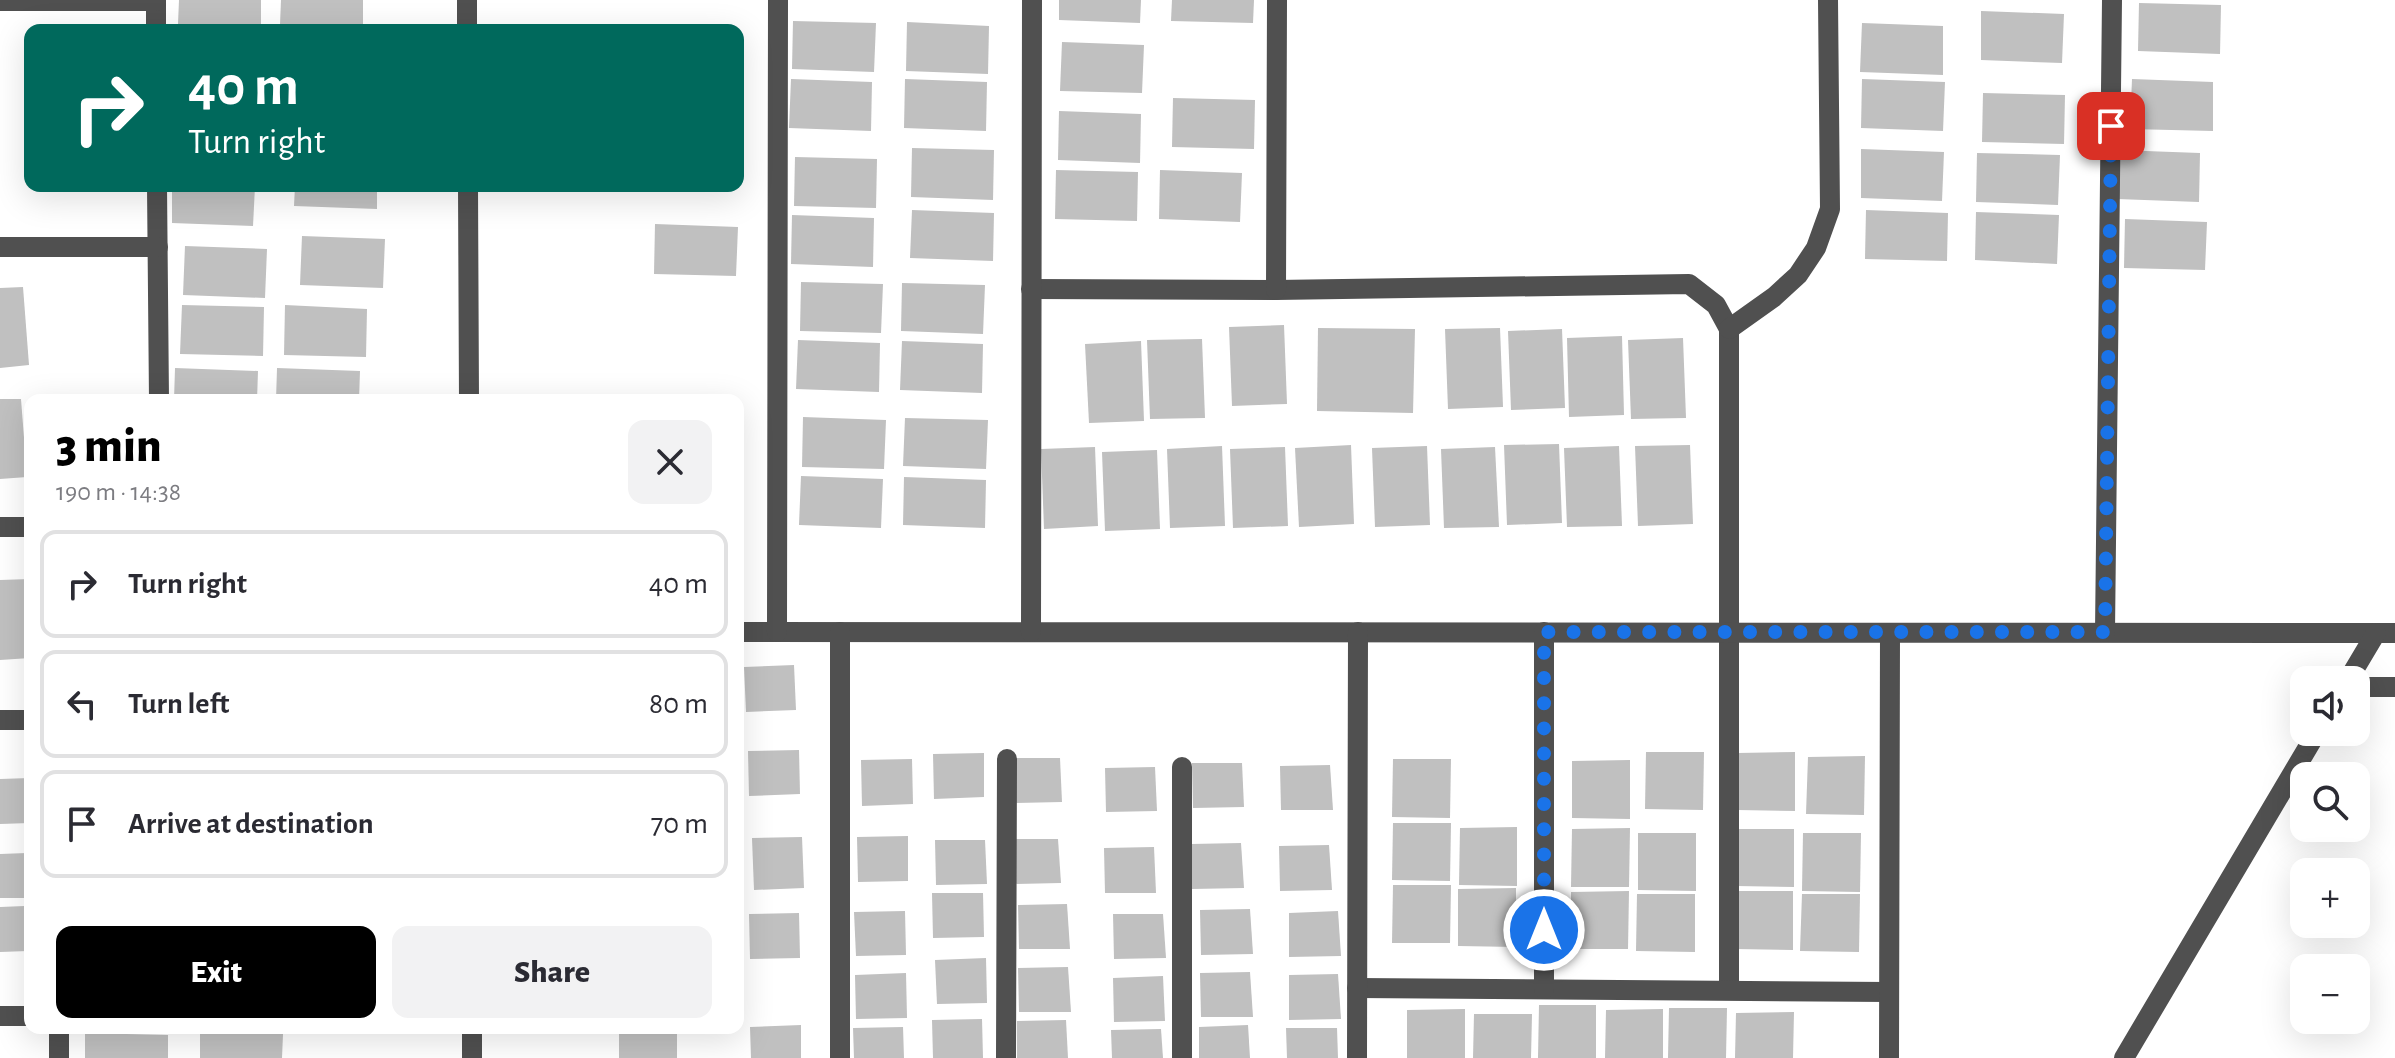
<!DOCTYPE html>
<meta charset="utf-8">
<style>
body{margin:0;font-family:"Alegreya Sans",sans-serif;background:#f2f2f3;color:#2b2b33;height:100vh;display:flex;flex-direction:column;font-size:30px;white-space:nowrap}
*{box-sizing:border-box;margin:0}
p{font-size:26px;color:#7c7c81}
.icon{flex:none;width:44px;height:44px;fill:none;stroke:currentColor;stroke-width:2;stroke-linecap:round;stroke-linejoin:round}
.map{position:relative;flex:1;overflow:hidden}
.side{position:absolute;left:24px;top:394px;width:720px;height:640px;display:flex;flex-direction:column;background:#fff;border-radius:16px;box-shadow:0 8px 32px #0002}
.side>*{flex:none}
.banner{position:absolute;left:24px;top:24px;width:720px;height:168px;border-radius:16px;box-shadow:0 8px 32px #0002;background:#00695c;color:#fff;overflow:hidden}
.controls{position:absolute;left:2290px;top:666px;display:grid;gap:16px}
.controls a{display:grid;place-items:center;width:80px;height:80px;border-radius:16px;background:#fff;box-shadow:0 8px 32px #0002;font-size:40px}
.pin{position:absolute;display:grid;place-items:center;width:68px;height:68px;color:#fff;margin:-34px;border-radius:16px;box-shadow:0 4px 12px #0006}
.me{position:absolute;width:88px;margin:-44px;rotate:0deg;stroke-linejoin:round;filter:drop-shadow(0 0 6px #0008)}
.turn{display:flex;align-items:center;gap:28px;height:168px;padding:0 32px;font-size:36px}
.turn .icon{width:104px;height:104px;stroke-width:2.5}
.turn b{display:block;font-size:56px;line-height:68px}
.round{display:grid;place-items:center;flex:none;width:84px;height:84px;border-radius:16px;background:#f2f2f3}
.summary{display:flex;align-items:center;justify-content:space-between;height:136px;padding:0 32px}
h1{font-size:48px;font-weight:800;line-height:60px;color:#000}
.action{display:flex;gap:16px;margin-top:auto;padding:16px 32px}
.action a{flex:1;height:92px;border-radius:16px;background:#000;color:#fff;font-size:32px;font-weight:800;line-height:92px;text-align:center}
.action a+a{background:#f2f2f3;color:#2b2b33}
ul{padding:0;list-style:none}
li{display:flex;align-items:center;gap:24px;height:108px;margin:0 16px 12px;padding:0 16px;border:4px solid #e1e1e2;border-radius:16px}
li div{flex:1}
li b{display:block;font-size:30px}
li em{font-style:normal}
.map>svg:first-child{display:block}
</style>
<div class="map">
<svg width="2395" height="1058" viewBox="0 0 2395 1058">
<rect width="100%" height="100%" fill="#fff"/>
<g fill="#c0c0c0">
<polygon points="179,0 261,0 261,27 178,24"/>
<polygon points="281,0 363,0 363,27 280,25"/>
<polygon points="1059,0 1141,0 1140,23 1059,20"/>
<polygon points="1172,0 1254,0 1253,23 1171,21"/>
<polygon points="2139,3 2221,5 2220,54 2138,51"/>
<polygon points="1981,11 2064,14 2062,63 1981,60"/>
<polygon points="793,21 876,23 874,72 792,69"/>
<polygon points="907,22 989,26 988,74 906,71"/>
<polygon points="1862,23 1943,26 1943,75 1860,72"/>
<polygon points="1062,42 1144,45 1142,93 1060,91"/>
<polygon points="791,79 872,82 871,131 789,128"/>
<polygon points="905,79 987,82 986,131 904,128"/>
<polygon points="1862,79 1945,82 1943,131 1861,128"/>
<polygon points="2132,79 2213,82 2213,131 2130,129"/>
<polygon points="1983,93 2065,95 2064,144 1982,142"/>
<polygon points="1173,98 1255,100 1254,149 1172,147"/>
<polygon points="1059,111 1141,114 1140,163 1058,160"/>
<polygon points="912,148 994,150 993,200 911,197"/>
<polygon points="1861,149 1944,152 1942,201 1861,198"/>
<polygon points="2118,150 2200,153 2199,202 2117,199"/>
<polygon points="1977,153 2060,155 2058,205 1976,202"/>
<polygon points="795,157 877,159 876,208 794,206"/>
<polygon points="1056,170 1138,172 1137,221 1055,219"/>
<polygon points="1160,170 1242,173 1240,222 1159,219"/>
<polygon points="172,186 255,186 253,226 172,223"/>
<polygon points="295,186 377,186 377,209 294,206"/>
<polygon points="912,210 994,213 993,261 910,258"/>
<polygon points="1866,210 1948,213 1947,261 1865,259"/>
<polygon points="1976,212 2059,215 2057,264 1975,260"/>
<polygon points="792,215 874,218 873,267 791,264"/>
<polygon points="2125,219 2207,222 2205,270 2124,268"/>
<polygon points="655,224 738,227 736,276 654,274"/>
<polygon points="302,236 385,239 383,288 300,285"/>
<polygon points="185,246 267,249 265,298 183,295"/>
<polygon points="801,282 883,284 881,333 800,331"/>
<polygon points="902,283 985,285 983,334 901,331"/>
<polygon points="23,287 29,365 0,368 0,288"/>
<polygon points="182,305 264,307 263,356 180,354"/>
<polygon points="285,305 367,309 366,357 284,355"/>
<polygon points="1284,325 1287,404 1232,406 1229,327"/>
<polygon points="1318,328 1415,329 1413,413 1317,411"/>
<polygon points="1500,328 1503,407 1448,409 1445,329"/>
<polygon points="1562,329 1565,408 1511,410 1508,331"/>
<polygon points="1622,336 1624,415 1569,417 1567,338"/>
<polygon points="1683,338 1686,418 1631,419 1628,340"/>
<polygon points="1202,339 1205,418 1150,419 1147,340"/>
<polygon points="798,340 880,343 879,392 796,389"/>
<polygon points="902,341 983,344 982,393 900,390"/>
<polygon points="1141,341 1144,421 1089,423 1085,344"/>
<polygon points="175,368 258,371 257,400 174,400"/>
<polygon points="277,368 360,371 359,400 276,400"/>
<polygon points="0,399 21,399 27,477 0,479"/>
<polygon points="803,417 886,420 884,469 802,467"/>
<polygon points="905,418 988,420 986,469 903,466"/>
<polygon points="1559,444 1562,523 1507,525 1504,445"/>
<polygon points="1351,445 1354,524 1299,527 1295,448"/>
<polygon points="1690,445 1693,524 1638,526 1635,446"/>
<polygon points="1222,446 1225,526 1170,528 1167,449"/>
<polygon points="1427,446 1430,525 1375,527 1372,448"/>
<polygon points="1619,446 1622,526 1567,527 1564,448"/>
<polygon points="1095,447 1098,526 1044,529 1041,449"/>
<polygon points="1285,447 1288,526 1233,528 1230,449"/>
<polygon points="1495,447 1499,527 1444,528 1441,449"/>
<polygon points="1157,450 1160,529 1105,531 1102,452"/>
<polygon points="801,476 883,479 881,528 799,525"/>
<polygon points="904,477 986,480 985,528 903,525"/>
<polygon points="30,579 30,658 0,660 0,580"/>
<polygon points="794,665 796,710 746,712 744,667"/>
<polygon points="799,750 800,794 749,796 748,751"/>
<polygon points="1646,752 1704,752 1703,810 1645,809"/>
<polygon points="1795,752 1795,811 1737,810 1737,753"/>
<polygon points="984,753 984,797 934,799 933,754"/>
<polygon points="1865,756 1864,815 1806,814 1808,757"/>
<polygon points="1010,758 1060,758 1062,802 1011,803"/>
<polygon points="912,759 913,804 862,806 861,760"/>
<polygon points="1393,759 1451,759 1450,818 1392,817"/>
<polygon points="1630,760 1630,819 1572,818 1572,761"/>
<polygon points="1192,763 1242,763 1244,807 1193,808"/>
<polygon points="1330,765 1333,810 1281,810 1280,766"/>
<polygon points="1155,767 1157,811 1106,812 1105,768"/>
<polygon points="30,778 30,823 0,824 0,779"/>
<polygon points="1393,823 1451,823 1450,881 1392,880"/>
<polygon points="1517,827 1517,886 1459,885 1460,828"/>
<polygon points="1630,828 1629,887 1571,887 1572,829"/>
<polygon points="1736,829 1794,829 1794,887 1736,886"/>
<polygon points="1638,833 1696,833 1696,891 1638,890"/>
<polygon points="1803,833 1861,833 1860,892 1802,891"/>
<polygon points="908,836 908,881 858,882 857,837"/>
<polygon points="802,837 804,888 754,890 752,838"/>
<polygon points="1009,839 1058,839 1061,883 1010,884"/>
<polygon points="935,840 985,840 987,884 936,885"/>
<polygon points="1241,843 1244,888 1192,889 1191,844"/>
<polygon points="1329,845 1332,890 1280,891 1279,846"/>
<polygon points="1154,847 1156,893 1105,893 1104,848"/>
<polygon points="27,853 30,898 0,898 0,854"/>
<polygon points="1393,885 1451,885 1450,943 1392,943"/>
<polygon points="1516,888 1516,947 1458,946 1458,889"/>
<polygon points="1629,891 1628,949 1571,949 1571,892"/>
<polygon points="1736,891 1793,891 1793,950 1735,949"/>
<polygon points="932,893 983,893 984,937 933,938"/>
<polygon points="1637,894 1695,894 1695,952 1636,951"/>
<polygon points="1802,894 1860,894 1859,952 1800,951"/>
<polygon points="1067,904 1070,949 1019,949 1018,905"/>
<polygon points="25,906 28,951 0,952 0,907"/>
<polygon points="1250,909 1253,954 1201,955 1200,910"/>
<polygon points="905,911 906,955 856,956 854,912"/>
<polygon points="1338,911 1341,956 1289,957 1289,913"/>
<polygon points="799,913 800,958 750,959 749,914"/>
<polygon points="1113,914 1163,914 1166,958 1114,959"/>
<polygon points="986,958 987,1003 937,1004 935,960"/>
<polygon points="1068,967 1071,1012 1019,1012 1018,968"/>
<polygon points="1250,972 1253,1017 1201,1017 1200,973"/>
<polygon points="906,973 907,1018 856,1019 855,975"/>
<polygon points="1338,974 1341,1019 1289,1020 1289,975"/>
<polygon points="1163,976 1165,1021 1114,1022 1113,978"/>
<polygon points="1539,1005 1596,1005 1596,1058 1538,1058"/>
<polygon points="1669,1008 1727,1008 1726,1058 1668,1058"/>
<polygon points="1465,1009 1465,1058 1407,1058 1407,1010"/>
<polygon points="1663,1009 1663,1058 1605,1058 1606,1010"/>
<polygon points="1794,1012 1793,1058 1735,1058 1736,1013"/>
<polygon points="1474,1014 1532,1014 1531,1058 1473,1058"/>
<polygon points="982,1019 983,1058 933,1058 932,1020"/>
<polygon points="1066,1020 1068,1058 1017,1058 1017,1021"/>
<polygon points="801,1025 801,1058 751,1058 750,1027"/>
<polygon points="1248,1025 1250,1058 1199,1058 1199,1027"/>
<polygon points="903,1027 904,1058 854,1058 853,1028"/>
<rect x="619" y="1028" width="58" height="30"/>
<polygon points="1286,1028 1337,1028 1338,1058 1287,1058"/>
<polygon points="1161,1029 1163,1058 1112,1058 1111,1030"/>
<polygon points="200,1032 283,1034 282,1058 200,1058"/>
<polygon points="85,1033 168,1035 168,1058 85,1058"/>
</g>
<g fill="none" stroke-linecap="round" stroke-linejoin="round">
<g stroke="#505050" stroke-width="20">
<polyline points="156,0 156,30"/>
<polyline points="467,0 467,30"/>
<polyline points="0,1 156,1"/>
<polyline points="157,186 159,400"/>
<polyline points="468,186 469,400"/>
<polyline points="0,247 158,247"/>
<polyline points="1031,289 1276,290 1689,284 1716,305 1729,329 1729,990"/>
<polyline points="1276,290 1277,0"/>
<polyline points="1729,329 1774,297 1798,275 1816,248 1830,209 1828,0"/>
<polyline points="0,527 30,527"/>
<polyline points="738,632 2395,633"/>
<polyline points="777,632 778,0"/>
<polyline points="1031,632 1032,0"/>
<polyline points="2105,632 2112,0"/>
<polyline points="2348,680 2376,633"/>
<polyline points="2356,687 2395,687"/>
<polyline points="0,720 30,720"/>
<polyline points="1182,767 1182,1058"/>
<polyline points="1357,988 1889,992"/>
<polyline points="1544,989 1544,632"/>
<polyline points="0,1016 30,1016"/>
<polyline points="59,1028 59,1058"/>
<polyline points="472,1028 472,1058"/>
<polyline points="840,1058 840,632"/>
<polyline points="1006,1058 1007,759"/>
<polyline points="1357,1058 1358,632"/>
<polyline points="1889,1058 1890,633"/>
<polyline points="2124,1058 2317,732"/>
</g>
</g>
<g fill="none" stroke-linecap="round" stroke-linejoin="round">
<polyline stroke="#1a73e8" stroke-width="14" stroke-dasharray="0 25.2" points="1544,930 1544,632 2105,632 2111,126"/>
</g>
</svg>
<div class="controls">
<a><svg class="icon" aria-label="sound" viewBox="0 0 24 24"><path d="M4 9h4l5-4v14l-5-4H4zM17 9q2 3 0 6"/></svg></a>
<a><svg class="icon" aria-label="search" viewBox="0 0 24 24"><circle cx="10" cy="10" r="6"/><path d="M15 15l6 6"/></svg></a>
<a>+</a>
<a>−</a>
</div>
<div class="pin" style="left:2111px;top:126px;background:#d93025"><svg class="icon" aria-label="arrive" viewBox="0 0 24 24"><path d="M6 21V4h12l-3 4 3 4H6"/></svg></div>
<svg class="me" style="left:1544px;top:930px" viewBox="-20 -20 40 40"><circle r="17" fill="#1a73e8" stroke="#fff" stroke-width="3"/><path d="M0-11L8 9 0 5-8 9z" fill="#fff"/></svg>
<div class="banner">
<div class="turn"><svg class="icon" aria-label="right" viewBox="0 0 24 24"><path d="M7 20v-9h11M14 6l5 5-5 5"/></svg><div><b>40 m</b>Turn right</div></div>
</div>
<section class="side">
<div class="summary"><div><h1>3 min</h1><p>190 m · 14:38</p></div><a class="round"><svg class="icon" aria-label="close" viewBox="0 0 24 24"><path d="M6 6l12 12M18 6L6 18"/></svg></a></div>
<ul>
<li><svg class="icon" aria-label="right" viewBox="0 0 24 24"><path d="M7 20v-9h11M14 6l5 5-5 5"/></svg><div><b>Turn right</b></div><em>40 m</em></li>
<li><svg class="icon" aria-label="left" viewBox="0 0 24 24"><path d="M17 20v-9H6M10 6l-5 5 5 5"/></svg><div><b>Turn left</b></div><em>80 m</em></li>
<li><svg class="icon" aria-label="arrive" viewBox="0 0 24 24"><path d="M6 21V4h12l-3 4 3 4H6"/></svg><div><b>Arrive at destination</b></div><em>70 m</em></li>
</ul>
<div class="action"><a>Exit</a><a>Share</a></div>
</section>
</div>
